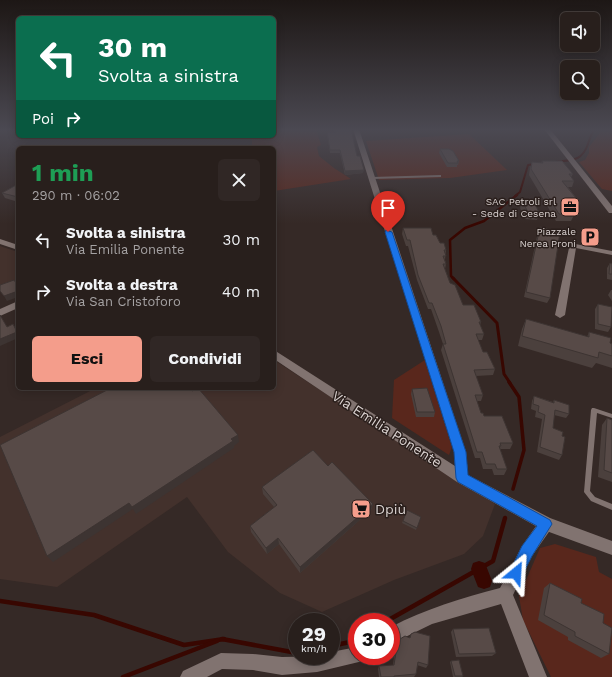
<!DOCTYPE html>
<html lang="it">
<meta charset="utf-8">
<style>
body{margin:0;font-family:"Work Sans",sans-serif;background:#302725;color:#f1f3f6;height:100vh;display:flex;flex-direction:column;font-size:15px;white-space:nowrap}
*{box-sizing:border-box;margin:0}
p{font-size:13px;color:#a5a2a3}
.icon{flex:none;width:22px;height:22px;fill:none;stroke:currentColor;stroke-width:2;stroke-linecap:round;stroke-linejoin:round}
.map{position:relative;flex:1;overflow:hidden}
.side{position:absolute;left:16px;top:146px;width:260px;height:244px;display:flex;flex-direction:column;background:#281f1c;border-radius:6px;box-shadow:0 2px 10px #0003,0 0 0 1px #443d3b}
.side>*{flex:none}
.hud{position:absolute;left:16px;top:16px;width:260px;height:122px;border-radius:6px;box-shadow:0 2px 10px #0003,0 0 0 1px #443d3b;background:#0b6e4f;color:#fff;overflow:hidden}
.tools{position:absolute;left:560px;top:12px;display:grid;gap:8px}
.tools a{display:grid;place-items:center;width:40px;height:40px;border-radius:6px;background:#281f1c;box-shadow:0 2px 10px #0003,0 0 0 1px #443d3b;font-size:20px}
.speed{position:absolute;left:288px;top:613px;display:flex;gap:8px;font-size:20px;font-weight:700;text-align:center}
.speed>*{display:grid;place-content:center;width:52px;height:52px;border-radius:50%;background:#281f1c;box-shadow:0 2px 10px #0003,0 0 0 1px #443d3b;line-height:1}
.speed small{font-size:10px;font-weight:400}
.speed .limit{border:6px solid #d22;background:#fff;color:#111}
.pin{position:absolute;display:grid;place-items:center;width:34px;height:34px;color:#fff;margin:-41px -17px;border-radius:50% 50% 50% 0;rotate:-45deg;box-shadow:0 0 4px #0007}
.pin .icon{rotate:45deg}
.me{position:absolute;width:44px;margin:-22px;rotate:27deg;stroke-linejoin:round;filter:drop-shadow(0 0 3px #0008)}
.turn{display:flex;align-items:center;gap:14px;height:84px;padding:0 16px;font-size:18px}
.turn .icon{width:52px;height:52px;stroke-width:2.5}
.turn b{display:block;font-size:28px;line-height:34px}
.then{display:flex;align-items:center;height:38px;padding:0 16px;background:#0003;gap:8px;font-size:15px}
.round{display:grid;place-items:center;flex:none;width:42px;height:42px;border-radius:6px;background:#302725}
.head{display:flex;align-items:center;justify-content:space-between;height:68px;padding:0 16px}
h1{font-size:24px;font-weight:700;line-height:30px;color:#1e9e55}
.button{display:flex;gap:8px;margin-top:auto;padding:8px 16px}
.button a{flex:1;height:46px;border-radius:6px;background:#f49d8b;color:#111;font-size:16px;font-weight:700;line-height:46px;text-align:center}
.button a+a{background:#302725;color:#f1f3f6}
ul{padding:0;list-style:none}
li{display:flex;align-items:center;gap:12px;height:52px;padding:0 16px}
li div{flex:1}
li b{display:block;font-size:15px}
li em{font-style:normal}
.map>svg:first-child{display:block}
</style>
<div class="map">
<svg width="612" height="677" viewBox="0 0 612 677">
<rect width="100%" height="100%" fill="#352926"/>
<g fill="#43312c">
<polygon points="0,246 18,252 18,283 0,289"/>
<polygon points="274,360 495,504 483,536 464,554 394,580 322,612 280,593 228,552 187,497 57,587 0,579 0,437 96,388 274,388"/>
</g>
<g fill="#59271c">
<polygon points="274,129 316,129 321,145 317,147 319,156 334,168 351,179 274,191 274,148 252,148 252,136 274,136"/>
<polygon points="603,129 612,129 612,191 602,189 579,162 585,160 589,153 589,147"/>
<polygon points="469,134 507,170 450,178 379,180 366,141"/>
<polygon points="425,360 452,447 449,455 392,418 394,380"/>
<polygon points="555,544 596,557 599,572 612,579 612,677 551,677 523,620 519,596 540,548"/>
</g>
<g fill="none" stroke-linecap="round" stroke-linejoin="round">
<g stroke="#380701" stroke-width="2">
<path d="M 554,162 C 571,160 582,162 588,144 C 590,138 591,133 595,129"/>
<polyline points="515,196 520,192 528,165 535,164"/>
</g>
<polyline stroke="#380701" stroke-width="2.5" points="454,279 451,276 450,240 465,228 484,221 517,195"/>
<polyline stroke="#380701" stroke-width="3" points="453,278 497,323 504,374 510,383"/>
<polyline stroke="#380701" stroke-width="3.5" points="509,382 519,397 524,450 513,489"/>
<g stroke="#380701" stroke-width="4.5">
<polyline points="0,601 94,615 184,645 224,639"/>
<polyline points="385,622 493,561 505,518"/>
<polyline points="222,639 297,653"/>
<polyline points="331,646 350,642 357,638"/>
<polyline points="123,677 217,641"/>
</g>
<polygon fill="#380701" fill-rule="evenodd" points="479,561 485,563 492,581 490,587 484,589 478,587 471,569 473,563"/>
<g fill="#817370" fill-rule="evenodd">
<polygon points="440,175 441,175 441,177 372,179 370,178 372,177"/>
<polygon points="592,408 594,408 612,414 612,418 597,413 590,491 595,497 612,504 612,510 591,501 584,492 591,410"/>
</g>
<g fill="#817370" fill-rule="evenodd">
<polygon points="570,243 612,251 612,255 576,248 565,315 560,318 555,315"/>
<polygon points="18,301 18,308 0,316 0,309"/>
<path d="M 546,517 L 551,519 L 553,524 L 551,529 L 532,556 L 513,595 L 547,677 L 529,677 L 501,604 L 432,624 L 391,644 L 391,627 C 425,609 462,598 500,588 L 522,546 L 541,519 Z"/>
<polygon points="357,647 357,656 365,656 363,661 317,672 282,675 253,670 222,669 207,677 180,677 183,671 221,653 253,654 282,657 331,656 331,652"/>
</g>
<g fill="#817370" fill-rule="evenodd">
<polygon points="353,129 359,129 466,452 468,475 550,518 612,541 612,555 541,529 457,482 274,359 274,350 455,466 454,452"/>
<polygon points="544,129 550,129 612,206 612,213 609,213"/>
<polygon points="0,239 18,245 18,250 0,244"/>
</g>
</g>
<g fill="#4b403d">
<polygon points="334,129 351,129 357,156 363,173 345,175 340,153 330,153 327,132 335,132"/>
<polygon points="440,149 459,161 458,165 457,165 457,167 447,167 439,153"/>
<polygon points="542,161 573,174 571,177 574,181 572,187 568,187 580,203 571,221 556,221 529,175 530,168 532,162 541,163"/>
<polygon points="18,184 18,202 5,198 2,193"/>
<polygon points="522,201 539,213 537,220 525,219 520,208"/>
<polygon points="540,227 550,298 547,303 524,297 538,232"/>
<polygon points="403,228 433,235 446,250 445,260 446,264 445,269 450,283 463,305 481,322 480,325 484,334 482,340 478,340 483,352 495,369 493,375 476,376 483,395 481,401 477,401 481,413 513,443 510,449 500,449 507,469 504,475 494,475 492,469 483,469 480,458 475,458 441,350 443,344 439,332 431,309 428,309 417,280 408,246 406,246 402,234"/>
<polygon points="610,263 612,264 612,280 607,279 607,268"/>
<polygon points="611,290 612,290 612,301 608,295"/>
<polygon points="598,304 611,327 608,332 595,329 595,309"/>
<polygon points="526,319 587,337 589,332 612,344 612,368 596,363 592,368 518,346 522,329"/>
<polygon points="412,389 435,412 434,417 416,417 411,394"/>
<polygon points="534,396 553,402 554,400 569,414 566,418 554,415 553,428 562,436 562,455 559,460 537,452 542,419 535,417 536,411 531,409 532,401"/>
<polygon points="607,418 612,420 612,482 598,477 602,425"/>
<polygon points="328,466 373,504 371,510 300,573 279,544 267,554 251,532 250,526 274,507 263,494 262,487"/>
<polygon points="407,510 421,517 416,530 402,523"/>
<polygon points="550,583 581,603 603,623 609,654 601,658 568,640 568,637 538,620 544,588"/>
<polygon points="453,629 496,653 492,656 456,657 451,632"/>
<polygon points="411,634 428,665 426,668 417,665 416,674 414,677 379,677 378,669 379,666 393,665 395,648 397,645 398,645 398,642 400,639 409,638"/>
<polygon points="451,661 463,676 462,677 453,677 450,662"/>
</g>
<g fill="#3d3432">
<polygon points="364,170 363,173 345,175 345,171"/>
<polygon points="18,291 18,297 7,301 4,296"/>
<polygon points="13,324 18,332 18,338 0,346 0,339"/>
<polygon points="238,435 239,442 234,446 234,448 136,514 133,509 53,562 47,556 129,503"/>
<polygon points="373,504 371,510 300,573 300,567"/>
<polygon points="278,538 279,544 267,554 266,548"/>
</g>
<g fill="#574a47" stroke="#3d3432">
<polygon points="335,129 351,129 357,156 360,156 364,170 345,171 340,150 330,150 327,132 336,132"/>
<polygon points="440,149 449,149 453,151 459,161 457,161 458,163 448,163"/>
<polygon points="542,161 562,161 573,174 569,174 574,181 562,181 580,203 574,215 559,214 531,169 532,162 543,163"/>
<polygon points="18,184 18,197 2,193"/>
<polygon points="522,201 534,201 539,213 528,212"/>
<polygon points="540,227 560,232 550,298 526,292"/>
<polygon points="403,228 431,228 433,235 436,235 440,243 444,243 446,250 444,250 446,256 443,256 446,264 443,264 450,283 455,285 463,305 474,305 481,322 479,322 484,334 476,334 483,352 487,352 495,369 474,370 483,395 475,395 481,413 483,413 484,416 502,416 513,443 500,443 501,446 499,446 507,469 497,469 495,464 486,464 482,452 477,452 443,344 446,344 441,326 432,303 429,303 418,275 410,240 407,240"/>
<polygon points="610,263 612,264 612,274 609,274"/>
<polygon points="14,280 18,286 18,291 4,296 0,291 0,285"/>
<polygon points="598,304 612,307 611,327 598,324"/>
<polygon points="0,315 7,327 13,324 17,332 0,339"/>
<polygon points="526,319 589,337 589,332 611,338 610,343 612,344 612,356 599,352 598,358 522,336"/>
<polygon points="111,388 190,388 192,391 198,388 238,435 231,439 233,441 132,507 129,503 47,556 0,445"/>
<polygon points="427,388 435,412 417,412 412,389"/>
<polygon points="534,396 554,403 554,400 569,405 569,414 555,410 553,428 563,432 562,436 565,437 562,455 540,447 545,415 538,412 539,406 533,404"/>
<polygon points="607,418 612,420 612,473 604,470"/>
<polygon points="313,450 328,466 332,462 373,504 300,567 278,538 266,548 250,526 277,505 262,487"/>
<polygon points="407,510 421,517 417,528 403,521"/>
<polygon points="550,583 582,599 581,603 604,614 603,623 612,628 609,654 575,636 575,632 544,615"/>
<polygon points="489,628 496,653 459,654 453,629"/>
<polygon points="415,632 430,636 428,665 418,662 416,674 394,676 394,677 381,677 379,666 394,665 397,645 399,646 400,639 405,636 410,638 411,634"/>
<polygon points="459,660 463,676 455,676 451,661"/>
</g>
<linearGradient id="sky" x2="0" y2="1"><stop stop-color="#1d1715"/><stop offset="0.58" stop-color="#4b4952"/><stop offset="1" stop-color="#4b4952" stop-opacity="0"/></linearGradient>
<rect width="612" height="224" fill="url(#sky)"/>
<polygon fill="#1a73e8" stroke="#114b97" points="386,230 392,232 466,452 468,475 550,520 552,524 532,556 521,578 516,580 511,578 509,573 522,546 537,526 458,482 456,478 454,452 385,232"/>
<defs>
<g id="office-square" transform="scale(1)"><rect x="-9" y="-9" width="18" height="18" rx="4" fill="#f49d8b" stroke="#2a1f1c"/><path d="M-6-3h4V-5.5h4V-3h4V5H-6ZM-1-4.5V-3h2v-1.5ZM-6 0V1H6V0Z" fill="#111"/></g>
<g id="parking-square" transform="scale(1)"><rect x="-9" y="-9" width="18" height="18" rx="4" fill="#f49d8b" stroke="#2a1f1c"/><path d="M-3.5-5.5H1a3.5 3.5 0 0 1 0 7H-1V5.5H-3.5ZM-1-3.4V-.6H.8a1.4 1.4 0 0 0 0-2.8Z" fill="#111"/></g>
<g id="supermarket-square" transform="scale(1)"><rect x="-9" y="-9" width="18" height="18" rx="4" fill="#f49d8b" stroke="#2a1f1c"/><path d="M-6-5.5h2.5l.6 2H6L4.5 2H-2.5L-4.4-4H-6ZM-1.5 3.2a1.3 1.3 0 1 0 .1 0ZM3 3.2a1.3 1.3 0 1 0 .1 0Z" fill="#111"/></g>
</defs>
<g fill-rule="evenodd">
<use href="#office-square" x="570" y="207"/>
<use href="#parking-square" x="590" y="237"/>
<use href="#supermarket-square" x="361" y="509"/>
</g>
<g text-anchor="middle" stroke-width="3" stroke-linejoin="round" paint-order="stroke">
<g font-size="10" fill="#dad2d0" stroke="#2a1f1c" text-anchor="end">
<text x="556" y="205">SAC Petroli srl<tspan x="556" dy="12">- Sede di Cesena</tspan></text>
<text x="576" y="235">Piazzale<tspan x="576" dy="12">Nerea Proni</tspan></text>
</g>
<g font-size="14" fill="#dad2d0" stroke="#2a1f1c">
<text transform="translate(387 429) rotate(33)" y="5">Via Emilia Ponente</text>
</g>
<g font-size="14" fill="#dad2d0" stroke="#2a1f1c" text-anchor="start">
<text x="375" y="514">Dpiù</text>
</g>
</g>
</svg>
<div class="tools">
<a><svg class="icon" aria-label="sound" viewBox="0 0 24 24"><path d="M4 9h4l5-4v14l-5-4H4zM17 9q2 3 0 6"/></svg></a>
<a><svg class="icon" aria-label="search" viewBox="0 0 24 24"><circle cx="10" cy="10" r="6"/><path d="M15 15l6 6"/></svg></a>
</div>
<div class="speed"><div>29<small>km/h</small></div><div class="limit">30</div></div>
<div class="pin" style="left:388px;top:232px;background:#d93025"><svg class="icon" aria-label="arrive" viewBox="0 0 24 24"><path d="M6 21V4h12l-3 4 3 4H6"/></svg></div>
<svg class="me" style="left:516px;top:573px" viewBox="-20 -20 40 40"><path d="M0-17L14 15 0 8-14 15z" fill="#1a73e8" stroke="#fff" stroke-width="4"/></svg>
<div class="hud">
<div class="turn"><svg class="icon" aria-label="left" viewBox="0 0 24 24"><path d="M17 20v-9H6M10 6l-5 5 5 5"/></svg><div><b>30 m</b>Svolta a sinistra</div></div>
<div class="then">Poi<svg class="icon" aria-label="right" viewBox="0 0 24 24"><path d="M7 20v-9h11M14 6l5 5-5 5"/></svg></div>
</div>
<section class="side">
<div class="head"><div><h1>1 min</h1><p>290 m · 06:02</p></div><a class="round"><svg class="icon" aria-label="close" viewBox="0 0 24 24"><path d="M6 6l12 12M18 6L6 18"/></svg></a></div>
<ul>
<li><svg class="icon" aria-label="left" viewBox="0 0 24 24"><path d="M17 20v-9H6M10 6l-5 5 5 5"/></svg><div><b>Svolta a sinistra</b><p>Via Emilia Ponente</p></div><em>30 m</em></li>
<li><svg class="icon" aria-label="right" viewBox="0 0 24 24"><path d="M7 20v-9h11M14 6l5 5-5 5"/></svg><div><b>Svolta a destra</b><p>Via San Cristoforo</p></div><em>40 m</em></li>
</ul>
<div class="button"><a>Esci</a><a>Condividi</a></div>
</section>
</div>
